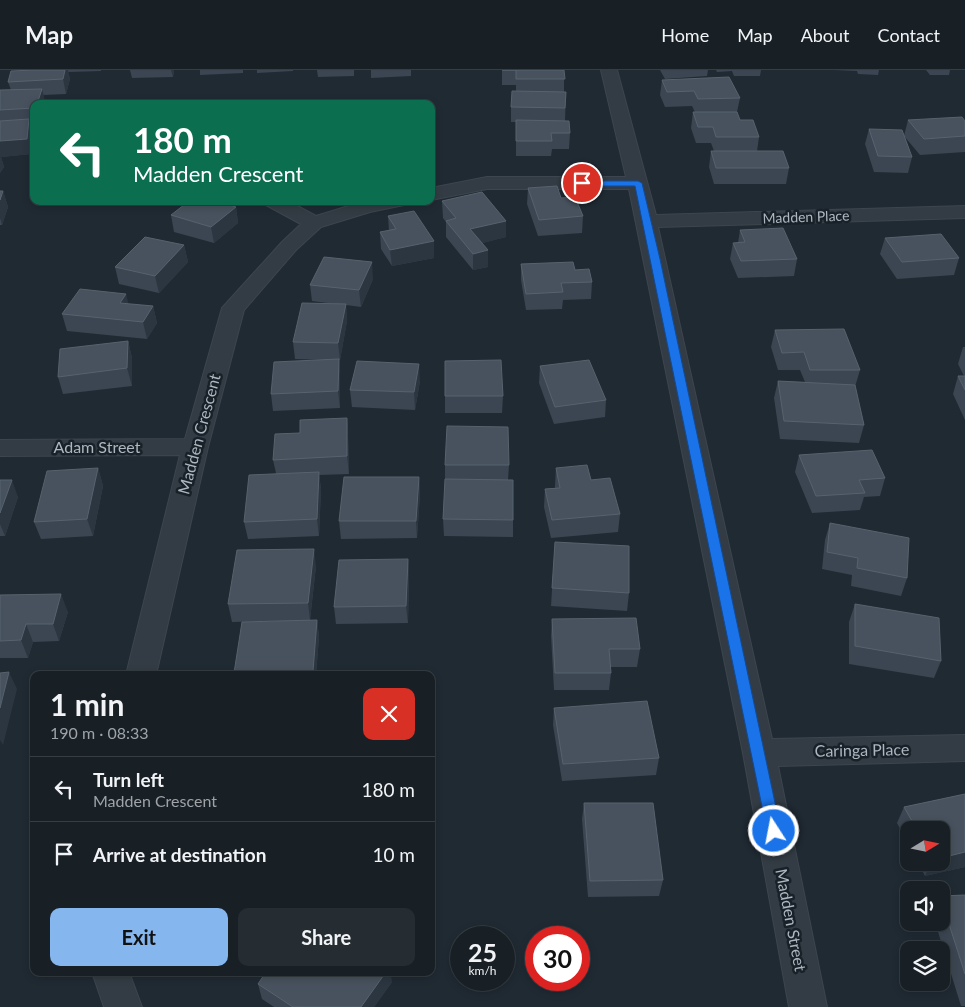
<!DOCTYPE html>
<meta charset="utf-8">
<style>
body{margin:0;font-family:Lato,sans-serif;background:#252d32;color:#f1f3f6;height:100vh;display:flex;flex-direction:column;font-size:19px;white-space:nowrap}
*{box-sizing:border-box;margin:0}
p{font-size:16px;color:#9fa3a7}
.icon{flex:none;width:28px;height:28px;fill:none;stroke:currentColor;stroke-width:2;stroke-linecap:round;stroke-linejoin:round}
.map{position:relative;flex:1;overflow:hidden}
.side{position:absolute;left:30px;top:601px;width:405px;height:305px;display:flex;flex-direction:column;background:#182026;border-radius:10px;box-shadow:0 2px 8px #0003,0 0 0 1px #363e43}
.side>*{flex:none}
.hud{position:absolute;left:30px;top:30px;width:405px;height:105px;border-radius:10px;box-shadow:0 2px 8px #0003,0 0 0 1px #363e43;background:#0b6e4f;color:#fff;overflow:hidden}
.needle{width:32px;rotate:80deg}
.fabs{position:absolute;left:900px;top:751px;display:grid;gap:10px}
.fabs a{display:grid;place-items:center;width:50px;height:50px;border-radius:10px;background:#182026;box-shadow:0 2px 8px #0003,0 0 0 1px #363e43;font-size:25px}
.speed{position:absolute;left:450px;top:856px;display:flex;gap:10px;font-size:25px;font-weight:700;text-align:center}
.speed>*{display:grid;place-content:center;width:65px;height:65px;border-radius:50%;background:#182026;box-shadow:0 2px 8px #0003,0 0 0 1px #363e43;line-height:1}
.speed small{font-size:12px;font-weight:400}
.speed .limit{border:8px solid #d22;background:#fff;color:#111}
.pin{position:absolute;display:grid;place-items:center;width:42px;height:42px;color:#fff;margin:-21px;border:2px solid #fff;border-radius:50%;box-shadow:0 1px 5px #0007}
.me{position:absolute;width:55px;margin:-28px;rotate:349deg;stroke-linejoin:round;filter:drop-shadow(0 0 4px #0008)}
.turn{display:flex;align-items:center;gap:18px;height:105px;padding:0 20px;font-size:22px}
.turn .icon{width:65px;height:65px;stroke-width:2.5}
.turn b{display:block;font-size:35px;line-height:42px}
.round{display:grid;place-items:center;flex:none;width:52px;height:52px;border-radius:10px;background:#252d32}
.summary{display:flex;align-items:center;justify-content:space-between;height:85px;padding:0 20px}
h1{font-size:30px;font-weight:700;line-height:38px}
.primary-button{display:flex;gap:10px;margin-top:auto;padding:10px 20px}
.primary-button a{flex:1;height:58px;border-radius:10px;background:#85b6ee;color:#111;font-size:20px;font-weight:700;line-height:58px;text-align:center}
.primary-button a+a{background:#252d32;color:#f1f3f6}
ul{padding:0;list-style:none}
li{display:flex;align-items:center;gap:15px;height:65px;padding:0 20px;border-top:1px solid #363e43}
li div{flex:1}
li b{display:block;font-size:19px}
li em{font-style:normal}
header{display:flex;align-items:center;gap:30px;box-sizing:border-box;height:70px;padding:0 25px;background:#182026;border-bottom:1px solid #363e43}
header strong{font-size:24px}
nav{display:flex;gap:28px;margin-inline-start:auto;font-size:18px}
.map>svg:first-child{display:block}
</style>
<header>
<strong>Map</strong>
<nav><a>Home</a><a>Map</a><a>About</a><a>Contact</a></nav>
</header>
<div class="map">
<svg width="965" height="937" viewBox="0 0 965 937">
<rect width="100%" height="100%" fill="#202a33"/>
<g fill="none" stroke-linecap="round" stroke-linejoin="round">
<g stroke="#3d454e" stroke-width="2">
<g id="minor">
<polygon points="601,0 617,0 656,145 965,136 965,148 658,157 772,669 965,665 965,691 778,696 827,937 789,937 743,683 629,119 487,119 431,130 431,118 487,107 626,107"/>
<polygon points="263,131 288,131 316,146 365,131 407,131 404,135 370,142 321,157 296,180 244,240 208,377 156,605 126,605 180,385 0,386 0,370 185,369 222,238 282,172 301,154 266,135"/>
<polygon points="92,902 129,902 142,937 104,937"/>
</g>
</g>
<use href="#minor" fill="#333c44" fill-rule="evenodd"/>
</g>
<g fill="#3b4652">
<polygon points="23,0 101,0 101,1 68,2 70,9 66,24 44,25 34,34 34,54 30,54 33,64 31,84 1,87 4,97 0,103 0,20 11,20 8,12 23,1"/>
<polygon points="130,0 174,0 173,7 132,8"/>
<polygon points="200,0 243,0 243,3 200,5"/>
<polygon points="257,0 293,0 293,1 257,3"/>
<polygon points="317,0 354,0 354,6 318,7"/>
<polygon points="371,0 411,0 411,6 371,8"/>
<polygon points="502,0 564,0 564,22 566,22 565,51 570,63 569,79 552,79 551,86 516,86 516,52 511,52 511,37 516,21 516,15 502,15"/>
<polygon points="660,0 708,0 707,6 665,9"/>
<polygon points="716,0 761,0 760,6 734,6 732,1 717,2"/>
<polygon points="834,0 879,0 878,5 858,4 857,1"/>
<polygon points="926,0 950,0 949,5 930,5"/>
<polygon points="662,10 740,28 737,42 740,50 759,67 757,81 789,98 786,114 714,114 709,97 711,81 714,81 711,73 696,73 691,58 693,42 695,42 692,36 665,37 660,25"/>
<polygon points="908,50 965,51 965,82 920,85 904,66"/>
<polygon points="869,59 912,87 908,103 874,102 865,74"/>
<polygon points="528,118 561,128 583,146 582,163 538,166 527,134"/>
<polygon points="0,121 3,121 8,137 2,155 0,155"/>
<polygon points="147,131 164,131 161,134"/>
<polygon points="442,131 506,167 482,173 488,197 473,200 446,167 446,152 443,148"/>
<polygon points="236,137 238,153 214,173 174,162 171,145"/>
<polygon points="388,146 434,188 392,196 381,179 380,162 389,161"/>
<polygon points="740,160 797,189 794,206 738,208 730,189 733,173 738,173"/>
<polygon points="885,168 959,188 954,205 897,209 880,184"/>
<polygon points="184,175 188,192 159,223 119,214 115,197"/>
<polygon points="521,194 575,200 592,212 591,229 563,230 562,239 526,240 521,210"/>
<polygon points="373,209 361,237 346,235 347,251 340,290 339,290 340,306 340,338 273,341 271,324 327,290 295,289 293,272 335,234 312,231 310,215"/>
<polygon points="129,234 153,236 157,253 147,269 67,261 62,244"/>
<polygon points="775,260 860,300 855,317 864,355 859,373 780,369 774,328 778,311 805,312 800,300 778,300 771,277"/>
<polygon points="128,271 132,288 132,316 63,324 58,307"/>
<polygon points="963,277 965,277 965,350 953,324 958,306 964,306 958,294"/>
<polygon points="540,296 606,330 605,347 554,354 539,313"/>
<polygon points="420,311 415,340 352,337 350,320"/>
<polygon points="445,326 503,326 502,343 445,343"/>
<polygon points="347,348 348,365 349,404 319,405 321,419 319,466 248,469 244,452 276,403 273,390 300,363"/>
<polygon points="799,385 885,408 880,426 864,427 860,440 812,443 795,402"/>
<polygon points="445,395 509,395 508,410 513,450 513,467 444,466 443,449 445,412"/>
<polygon points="98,398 103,416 93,466 41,469 34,452"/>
<polygon points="556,398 591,410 620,444 618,462 551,468 544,437 545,419 555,418 555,415"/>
<polygon points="419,407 420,424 417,468 341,469 339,451"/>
<polygon points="0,410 18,427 5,466 0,466"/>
<polygon points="830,453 907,508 901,526 851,516 852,505 822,499 825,470"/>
<polygon points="555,472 629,523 627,541 551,536"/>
<polygon points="408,489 409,507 408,553 336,554 334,537"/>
<polygon points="316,496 310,550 317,550 319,567 316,605 235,605 234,603 286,551 232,552 228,534"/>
<polygon points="0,525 68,542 59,571 33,572 28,588 0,588"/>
<polygon points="855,534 941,591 934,608 849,594 849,552"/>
<polygon points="552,549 640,579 637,597 610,597 611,603 609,620 554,620 551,566"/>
<polygon points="554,638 659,688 656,705 562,711 553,655"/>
<polygon points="965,724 965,797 925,806 918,792 941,792 941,760 909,760 909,776 897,753 904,737"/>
<polygon points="584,733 663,810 659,826 588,827 582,749"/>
<polygon points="965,825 965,936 961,936 935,852 941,852 941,826"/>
<polygon points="392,912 374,937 274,937 262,929 258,914"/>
</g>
<g fill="#2b3641">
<polygon points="65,0 68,0 70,9 66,24 63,9"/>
<polygon points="171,0 174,0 173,7"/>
<polygon points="42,19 46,34 37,34"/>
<polygon points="29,49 33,64 31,84 1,87 4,97 0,103 0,71"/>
<polygon points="3,121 8,137 2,155 0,148 0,130"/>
<polygon points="236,137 238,153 214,173 211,157"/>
<polygon points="506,151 506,167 471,176 470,159"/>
<polygon points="434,171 434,188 392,196 390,180"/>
<polygon points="184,175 188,192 159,223 155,206"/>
<polygon points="488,180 488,197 473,200 473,184"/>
<polygon points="372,192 373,209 361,237 359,220"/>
<polygon points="126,224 130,240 120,233"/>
<polygon points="346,234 347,251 340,290 338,273"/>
<polygon points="153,236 157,253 147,269 143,252"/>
<polygon points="128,271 132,288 132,316 127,298"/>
<polygon points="339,289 340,306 340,338 338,321"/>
<polygon points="419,294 420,311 415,340 414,322"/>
<polygon points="347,348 348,365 349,404 347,386"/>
<polygon points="98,398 103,416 93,466 87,449"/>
<polygon points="319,402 321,419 319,466 317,449"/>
<polygon points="419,407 420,424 417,468 416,451"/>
<polygon points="12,410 18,427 5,466 0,454 0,443"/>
<polygon points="314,479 316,496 310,550 308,533"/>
<polygon points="408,489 409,507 408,553 406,536"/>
<polygon points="61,524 68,542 59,571 53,554"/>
<polygon points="317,550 319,567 316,605 313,605 313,601"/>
<polygon points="26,554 33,572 28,588 21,570"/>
<polygon points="9,602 17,619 3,675 0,670 0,638"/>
<polygon points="965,782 965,797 925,806 931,792 941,792 941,788"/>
<polygon points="386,902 391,902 392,912 374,937 361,937"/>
</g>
<g fill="#47525e" stroke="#57626e">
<polygon points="34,0 65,0 63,9 8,12 11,1"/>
<polygon points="502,0 564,0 565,9 516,9 516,0"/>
<polygon points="729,7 740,28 698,29 694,21 667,22 662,10"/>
<polygon points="42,19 37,34 34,34 34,38 0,40 0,20"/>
<polygon points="512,21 566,22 565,38 511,37"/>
<polygon points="693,42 737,42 740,50 753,50 759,67 716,67 713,57 698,57"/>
<polygon points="962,47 965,51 965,66 924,69 908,50"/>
<polygon points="29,49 27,69 0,71 0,51"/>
<polygon points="516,50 569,51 570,63 551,63 552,71 516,71"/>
<polygon points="869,59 902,60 912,87 878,86"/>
<polygon points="711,81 783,81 789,98 716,98"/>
<polygon points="557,116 561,128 575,127 583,146 539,150 528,118"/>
<polygon points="0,121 3,121 0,130"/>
<polygon points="482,122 506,151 470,159 488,180 473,184 446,151 456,148 442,131"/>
<polygon points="189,131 216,131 236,137 211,157 171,145"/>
<polygon points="414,141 434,171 390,180 380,162 396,159 388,146"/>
<polygon points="783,158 797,189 741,191 733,173 745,172 740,160"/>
<polygon points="941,164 959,188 902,192 885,168"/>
<polygon points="145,167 184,175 155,206 115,197"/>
<polygon points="324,187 372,192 359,220 310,215"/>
<polygon points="573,192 575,200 589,199 592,212 561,213 563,222 526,224 521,194"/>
<polygon points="80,219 126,224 120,233 153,236 143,252 62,244"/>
<polygon points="302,233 346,234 338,273 293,272"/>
<polygon points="844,259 860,300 810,300 804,282 782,283 775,260"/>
<polygon points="128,271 127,298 58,307 60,279"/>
<polygon points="339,289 338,321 271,324 274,292"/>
<polygon points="501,290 503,326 445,326 445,291"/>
<polygon points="589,290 606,330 555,337 540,296"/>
<polygon points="357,291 419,294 414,322 350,320"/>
<polygon points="958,306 965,306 965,320"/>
<polygon points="778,311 855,315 864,355 784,351"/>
<polygon points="347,348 347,386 273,390 275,364 300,363 300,350"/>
<polygon points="447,356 508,357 509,395 445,395"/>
<polygon points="872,380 885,408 859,410 865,423 816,426 799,385"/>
<polygon points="587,395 591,410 610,408 620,444 552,450 545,419 560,418 556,398"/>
<polygon points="98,398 87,449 34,452 47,401"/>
<polygon points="319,402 317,449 244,452 249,405"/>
<polygon points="344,407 419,407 416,451 339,451"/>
<polygon points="445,409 513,410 513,450 443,449"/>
<polygon points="0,410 12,410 0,443"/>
<polygon points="830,453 909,468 907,508 857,498 858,488 827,482"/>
<polygon points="555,472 629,476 629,523 552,518"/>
<polygon points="314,479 308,533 228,534 237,480"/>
<polygon points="408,489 406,536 334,537 339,490"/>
<polygon points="61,524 53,554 26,554 21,570 0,571 0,525"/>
<polygon points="855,534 939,548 941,591 855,576"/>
<polygon points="636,548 640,579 609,579 611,603 555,603 552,549"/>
<polygon points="317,550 313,601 234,603 242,552"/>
<polygon points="9,602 0,638 0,603"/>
<polygon points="647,631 659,688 563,694 554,638"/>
<polygon points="965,724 965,782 941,788 941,760 917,760 904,737"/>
<polygon points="584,733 653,733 663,810 590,811"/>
<polygon points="965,825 965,904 941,829 941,826"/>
<polygon points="266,902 386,902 361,937 293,937 258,914"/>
</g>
<polygon fill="#1a73e8" stroke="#114b97" points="638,111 642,113 660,189 781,761 779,765 774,767 769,765 767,761 635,116 582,116 577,113 582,111"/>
<g text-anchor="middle" stroke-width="5" stroke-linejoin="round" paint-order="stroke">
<g font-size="14" fill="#adb6c1" stroke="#192128">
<text transform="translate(806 147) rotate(-2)" y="5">Madden Place</text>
</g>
<g font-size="16" fill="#adb6c1" stroke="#192128">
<text transform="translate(199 364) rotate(-75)" y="6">Madden Crescent</text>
<text x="97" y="383">Adam Street</text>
<text transform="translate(862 680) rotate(-1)" y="6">Caringa Place</text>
<text transform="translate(791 850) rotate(79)" y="6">Madden Street</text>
</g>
</g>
</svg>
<div class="fabs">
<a><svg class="needle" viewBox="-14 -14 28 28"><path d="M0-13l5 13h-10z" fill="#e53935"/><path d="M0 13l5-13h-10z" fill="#9fa3a7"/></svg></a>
<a><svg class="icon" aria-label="sound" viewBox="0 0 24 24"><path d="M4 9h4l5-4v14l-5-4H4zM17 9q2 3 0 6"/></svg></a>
<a><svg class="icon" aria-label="layers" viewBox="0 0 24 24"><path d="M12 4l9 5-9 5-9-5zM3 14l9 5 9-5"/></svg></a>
</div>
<div class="speed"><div>25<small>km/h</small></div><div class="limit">30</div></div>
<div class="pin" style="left:582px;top:113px;background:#d93025"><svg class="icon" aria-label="arrive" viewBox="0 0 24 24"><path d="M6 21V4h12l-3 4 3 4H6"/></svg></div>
<svg class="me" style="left:774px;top:761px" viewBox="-20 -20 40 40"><circle r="17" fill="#1a73e8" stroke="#fff" stroke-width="3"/><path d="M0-11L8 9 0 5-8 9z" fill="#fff"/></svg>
<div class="hud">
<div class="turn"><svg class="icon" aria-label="left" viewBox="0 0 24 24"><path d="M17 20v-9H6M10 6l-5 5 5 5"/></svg><div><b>180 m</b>Madden Crescent</div></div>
</div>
<section class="side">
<div class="summary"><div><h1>1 min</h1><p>190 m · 08:33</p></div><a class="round" style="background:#d93025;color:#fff"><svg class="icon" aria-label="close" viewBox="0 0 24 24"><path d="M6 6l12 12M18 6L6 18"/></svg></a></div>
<ul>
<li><svg class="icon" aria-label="left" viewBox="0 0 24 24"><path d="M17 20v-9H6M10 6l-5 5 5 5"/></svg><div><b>Turn left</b><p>Madden Crescent</p></div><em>180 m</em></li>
<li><svg class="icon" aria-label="arrive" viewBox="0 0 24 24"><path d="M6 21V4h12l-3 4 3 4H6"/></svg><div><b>Arrive at destination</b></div><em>10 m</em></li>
</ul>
<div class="primary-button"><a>Exit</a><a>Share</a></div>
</section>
</div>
